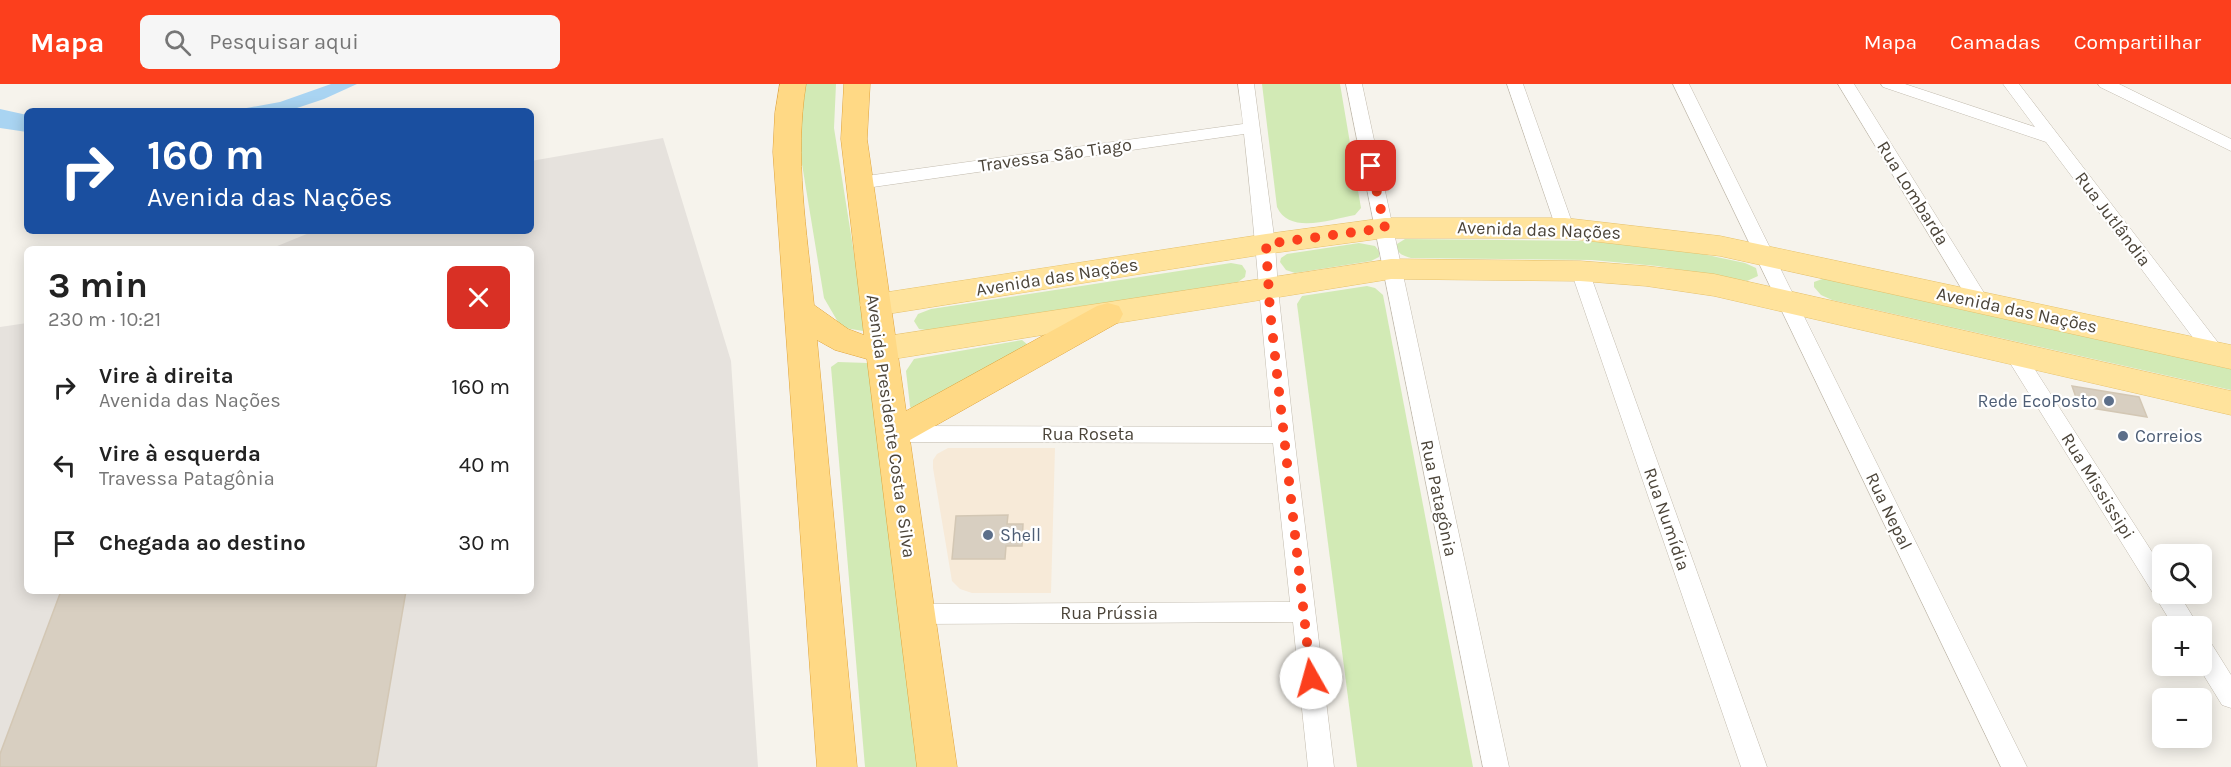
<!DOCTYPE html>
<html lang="pt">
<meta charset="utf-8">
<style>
body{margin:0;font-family:Karla,sans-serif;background:#f6f6f6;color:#222;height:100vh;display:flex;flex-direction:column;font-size:22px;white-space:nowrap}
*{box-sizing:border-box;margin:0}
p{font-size:20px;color:#767676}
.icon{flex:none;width:33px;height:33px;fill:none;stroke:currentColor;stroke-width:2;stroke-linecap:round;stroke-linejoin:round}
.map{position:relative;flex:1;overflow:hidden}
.drawer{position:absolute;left:24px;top:162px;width:510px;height:348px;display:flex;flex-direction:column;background:#fff;border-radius:9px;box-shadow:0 3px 15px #0003}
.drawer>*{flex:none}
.guide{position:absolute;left:24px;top:24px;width:510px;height:126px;border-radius:9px;box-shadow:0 3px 15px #0003;background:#1a4fa0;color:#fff;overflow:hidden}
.fabs{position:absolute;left:2152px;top:460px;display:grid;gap:12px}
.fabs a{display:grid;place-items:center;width:60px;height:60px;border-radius:9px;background:#fff;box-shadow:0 3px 15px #0003;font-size:30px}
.pin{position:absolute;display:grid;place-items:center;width:51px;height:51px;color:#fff;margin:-26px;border-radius:12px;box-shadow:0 3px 9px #0006}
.me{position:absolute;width:66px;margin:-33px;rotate:353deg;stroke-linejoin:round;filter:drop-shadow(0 0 4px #0008)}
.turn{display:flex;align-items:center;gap:21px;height:126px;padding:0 24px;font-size:27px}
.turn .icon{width:78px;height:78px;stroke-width:2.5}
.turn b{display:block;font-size:42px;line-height:51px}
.round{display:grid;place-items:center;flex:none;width:63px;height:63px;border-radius:9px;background:#f6f6f6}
.overview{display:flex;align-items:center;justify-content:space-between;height:102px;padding:0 24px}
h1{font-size:36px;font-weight:700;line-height:45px}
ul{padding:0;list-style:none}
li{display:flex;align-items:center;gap:18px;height:78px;padding:0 24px}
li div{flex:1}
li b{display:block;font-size:22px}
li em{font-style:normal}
header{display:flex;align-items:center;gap:36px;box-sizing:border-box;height:84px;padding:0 30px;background:#fc3f1d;color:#fff}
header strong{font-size:28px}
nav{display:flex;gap:33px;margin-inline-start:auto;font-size:21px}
.search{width:420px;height:54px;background:#f6f6f6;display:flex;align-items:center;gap:15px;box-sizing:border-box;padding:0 21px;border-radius:9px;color:#767676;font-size:22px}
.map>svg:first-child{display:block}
</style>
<header>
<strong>Mapa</strong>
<div class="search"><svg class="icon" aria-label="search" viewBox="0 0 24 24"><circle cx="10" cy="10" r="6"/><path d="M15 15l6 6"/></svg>Pesquisar aqui</div>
<nav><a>Mapa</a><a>Camadas</a><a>Compartilhar</a></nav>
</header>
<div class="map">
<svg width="2231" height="683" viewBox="0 0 2231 683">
<rect width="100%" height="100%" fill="#f6f3ec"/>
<polygon fill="#f7ead8" points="948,364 1055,364 1051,509 972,509 960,505 952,497 933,384 933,376 937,370"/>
<polygon fill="#e6e2dd" points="663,54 731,277 758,683 0,683 0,243 27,239 27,507 531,507 531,165 270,165 314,147 531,147 531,77"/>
<g fill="#d2eab5">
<polygon points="805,0 836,0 834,44 866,245 863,247 845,244 838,238 824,214 800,68 802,17"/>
<path d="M 1262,0 L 1340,0 L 1361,124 L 1355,131 C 1332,135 1289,151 1277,123 Z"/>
<path d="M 1405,155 L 1594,157 L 1693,168 L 1745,179 L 1756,184 L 1758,192 L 1747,197 L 1657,182 L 1592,176 L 1411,174 C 1403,172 1396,169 1397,160 Z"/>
<polygon points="1359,159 1375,162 1379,167 1379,173 1371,177 1295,189 1286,186 1280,178 1281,174 1287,170"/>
<polygon points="1231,179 1242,181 1246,187 1245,193 1238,198 932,247 919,245 914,237 918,230 931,225"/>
<polygon points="1825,194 2231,285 2231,306 1832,216 1821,211 1814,203 1814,198"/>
<polygon points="1367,202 1375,204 1383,211 1473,683 1357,683 1297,220 1302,212"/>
<polygon points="1022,256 1028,261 911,325 910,322 906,287 914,275"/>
<polygon points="838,278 868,279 917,683 865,683 831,283"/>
</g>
<g fill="#a9d4f2">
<polygon points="331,0 357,0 324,15 288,27 230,27 280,18"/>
<polygon points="0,25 27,31 27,48 0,44"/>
</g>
<g fill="#d8cfc1" stroke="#d3c7b4" stroke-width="1.5">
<polygon points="2072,302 2139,313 2147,333 2079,322"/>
<polygon points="1008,431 1007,440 1023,440 1022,462 1006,462 1005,475 952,475 956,432"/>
<polygon points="61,507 406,507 376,683 0,683 0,670"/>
</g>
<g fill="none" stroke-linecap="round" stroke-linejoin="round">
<g stroke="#c2bbae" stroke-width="1">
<g id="minor">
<path d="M 1238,0 L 1254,0 L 1275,160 L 1278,205 L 1294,351 L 1334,683 L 1308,683 L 1293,538 L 916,540 L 908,537 L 904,530 L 908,523 L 916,520 L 1290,518 L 1273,359 L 894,358 L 887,356 L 883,350 L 887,344 L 894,342 L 1272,343 C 1262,245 1255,148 1244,50 L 859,105 L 853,103 L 850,99 L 853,95 L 859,93 L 1243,40 Z"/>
<polygon points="1346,0 1362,0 1509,683 1483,683"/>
<polygon points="1507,0 1523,0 1574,144 1571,148 1559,148 1556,144"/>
<polygon points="1673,0 1689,0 2027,683 2001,683"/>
<polygon points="1838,0 1854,0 1986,212 1989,217 1986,222 1979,224 1972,222"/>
<polygon points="1881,0 1905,0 2035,43 2003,0 2019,0 2223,265 2226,270 2223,275 2216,277 2209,275 2046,58 1883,3"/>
<polygon points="2098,0 2119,0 2231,55 2231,67 2100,3"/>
<polygon points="1580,180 1587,182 1589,187 1767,683 1741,683 1571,187 1573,182"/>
<polygon points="2014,262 2021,264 2163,485 2163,510 2179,510 2199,543 2174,543 2007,274 2004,269 2007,264"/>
<polygon points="2202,556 2211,559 2231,591 2231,624 2222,621 2198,582 2202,582"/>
</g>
</g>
<g stroke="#e6c16a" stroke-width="1">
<g id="primary">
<polygon points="1385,134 1565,134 1720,152 2231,261 2231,285 1720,172 1565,154 1385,154 1266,170 875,232 864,229 860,221 864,213 875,210 1266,150"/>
<polygon points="1391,175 1580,177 1646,182 1714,190 2231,307 2231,331 1714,212 1646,202 1580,197 1391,195 881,277 870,273 865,265 870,257 881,253"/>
</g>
</g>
<g stroke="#e0a43c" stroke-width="1">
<path id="trunk" d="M 780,0 L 806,0 C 794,73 807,147 814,221 L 848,245 L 864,251 L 841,55 L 844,0 L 870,0 L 867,55 L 906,327 L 1097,222 L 1108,219 L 1119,222 L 1123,230 L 1119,238 L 910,356 L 957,683 L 917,683 L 867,275 L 835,266 L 817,256 L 857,683 L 817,683 L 773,68 L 775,29 Z"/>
</g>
<use href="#minor" fill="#fff" fill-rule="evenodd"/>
<use href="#primary" fill="#ffe39c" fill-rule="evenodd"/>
<use href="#trunk" fill="#ffd985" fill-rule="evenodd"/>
</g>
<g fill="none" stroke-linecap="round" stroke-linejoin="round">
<polyline stroke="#fc3f1d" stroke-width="10" stroke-dasharray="0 18" points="1311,594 1270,227 1266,160 1385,144 1371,82"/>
</g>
<g fill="#5c6f8a" stroke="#fff" stroke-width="2">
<circle cx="2109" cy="317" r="6"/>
<circle cx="2123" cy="352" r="6"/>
<circle cx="988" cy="451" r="6"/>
</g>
<g text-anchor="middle" stroke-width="4.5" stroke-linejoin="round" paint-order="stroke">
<g font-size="18" fill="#4b4439" stroke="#fff">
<text transform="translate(1055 71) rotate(-8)" y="6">Travessa São Tiago</text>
<text transform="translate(1913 109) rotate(58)" y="6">Rua Lombarda</text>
<text transform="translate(2113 135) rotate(53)" y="6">Rua Jutlândia</text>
<text transform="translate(1539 146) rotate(2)" y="6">Avenida das Nações</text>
<text transform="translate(1057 193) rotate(-9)" y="6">Avenida das Nações</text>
<text transform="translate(2017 226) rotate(12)" y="6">Avenida das Nações</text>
<text transform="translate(891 342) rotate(82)" y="6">Avenida Presidente Costa e Silva</text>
<text x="1088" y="356">Rua Roseta</text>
<text transform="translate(2098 402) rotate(58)" y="6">Rua Mississipi</text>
<text transform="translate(1439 414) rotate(78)" y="6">Rua Patagônia</text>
<text transform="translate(1889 427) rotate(64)" y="6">Rua Nepal</text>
<text transform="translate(1667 435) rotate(71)" y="6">Rua Numídia</text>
<text x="1109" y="535">Rua Prússia</text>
</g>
<g font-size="18" fill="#4e5e75" stroke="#fff" text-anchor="start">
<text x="2097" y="323" text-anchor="end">Rede EcoPosto</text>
<text x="2135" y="358">Correios</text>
<text x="1000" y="457">Shell</text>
</g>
</g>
</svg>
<div class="fabs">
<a><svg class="icon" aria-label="search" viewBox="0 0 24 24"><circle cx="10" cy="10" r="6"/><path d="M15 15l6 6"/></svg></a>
<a>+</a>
<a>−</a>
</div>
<div class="pin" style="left:1371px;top:82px;background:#d93025"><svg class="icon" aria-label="arrive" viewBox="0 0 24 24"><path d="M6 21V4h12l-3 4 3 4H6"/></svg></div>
<svg class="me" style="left:1311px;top:594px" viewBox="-20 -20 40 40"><circle r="19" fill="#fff"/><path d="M0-13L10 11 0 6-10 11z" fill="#fc3f1d"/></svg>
<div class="guide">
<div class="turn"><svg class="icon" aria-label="right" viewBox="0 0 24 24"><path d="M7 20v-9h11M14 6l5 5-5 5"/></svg><div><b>160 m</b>Avenida das Nações</div></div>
</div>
<section class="drawer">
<div class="overview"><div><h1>3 min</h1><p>230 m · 10:21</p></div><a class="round" style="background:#d93025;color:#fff"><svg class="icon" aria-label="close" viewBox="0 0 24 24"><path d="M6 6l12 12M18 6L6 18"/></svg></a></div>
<ul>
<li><svg class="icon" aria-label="right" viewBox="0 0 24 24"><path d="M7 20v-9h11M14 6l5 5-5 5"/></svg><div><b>Vire à direita</b><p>Avenida das Nações</p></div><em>160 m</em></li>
<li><svg class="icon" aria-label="left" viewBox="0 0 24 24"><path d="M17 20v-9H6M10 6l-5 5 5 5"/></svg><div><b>Vire à esquerda</b><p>Travessa Patagônia</p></div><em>40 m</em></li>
<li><svg class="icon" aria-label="arrive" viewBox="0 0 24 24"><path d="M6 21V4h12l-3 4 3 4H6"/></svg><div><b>Chegada ao destino</b></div><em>30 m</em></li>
</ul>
</section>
</div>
